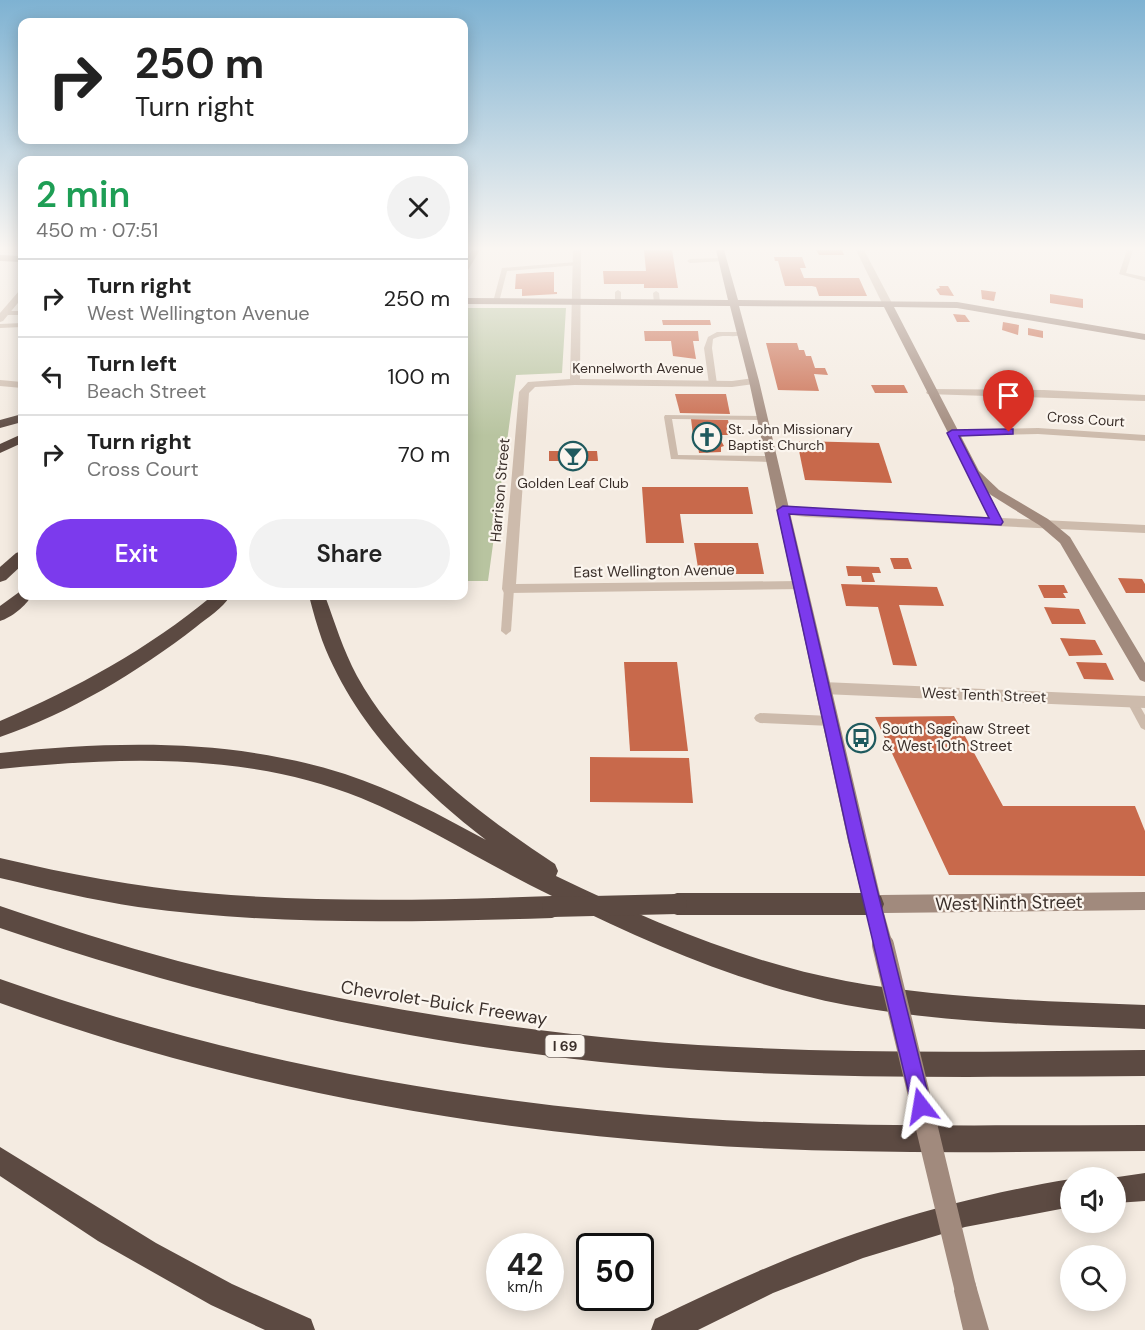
<!DOCTYPE html>
<meta charset="utf-8">
<style>
body{margin:0;font-family:"DM Sans",sans-serif;background:#f2f2f2;color:#222;height:100vh;display:flex;flex-direction:column;font-size:22px;white-space:nowrap}
*{box-sizing:border-box;margin:0}
p{font-size:20px;color:#767676}
.icon{flex:none;width:33px;height:33px;fill:none;stroke:currentColor;stroke-width:2;stroke-linecap:round;stroke-linejoin:round}
.map{position:relative;flex:1;overflow:hidden}
.drawer{position:absolute;left:18px;top:156px;width:450px;height:444px;display:flex;flex-direction:column;background:#fff;border-radius:12px;box-shadow:0 3px 15px #0003}
.drawer>*{flex:none}
.hud{position:absolute;left:18px;top:18px;width:450px;height:126px;border-radius:12px;box-shadow:0 3px 15px #0003;background:#fff;color:#222;overflow:hidden}
.tools{position:absolute;left:1060px;top:1167px;display:grid;gap:12px}
.tools a{display:grid;place-items:center;width:66px;height:66px;border-radius:50%;background:#fff;box-shadow:0 3px 15px #0003;font-size:30px}
.speed{position:absolute;left:486px;top:1233px;display:flex;gap:12px;font-size:30px;font-weight:700;text-align:center}
.speed>*{display:grid;place-content:center;width:78px;height:78px;border-radius:50%;background:#fff;box-shadow:0 3px 15px #0003;line-height:1}
.speed small{font-size:15px;font-weight:400}
.speed .limit{border:3px solid #111;border-radius:9px;background:#fff;color:#111}
.pin{position:absolute;display:grid;place-items:center;width:51px;height:51px;color:#fff;margin:-62px -26px;border-radius:50% 50% 50% 0;rotate:-45deg;box-shadow:0 0 6px #0007}
.pin .icon{rotate:45deg}
.me{position:absolute;width:66px;margin:-33px;rotate:346deg;stroke-linejoin:round;filter:drop-shadow(0 0 4px #0008)}
.turn{display:flex;align-items:center;gap:21px;height:126px;padding:0 18px;font-size:27px}
.turn .icon{width:78px;height:78px;stroke-width:2.5}
.turn b{display:block;font-size:42px;line-height:51px}
.round{display:grid;place-items:center;flex:none;width:63px;height:63px;border-radius:32px;background:#f2f2f2}
.head{display:flex;align-items:center;justify-content:space-between;height:102px;padding:0 18px}
h1{font-size:36px;font-weight:600;line-height:45px;color:#1e9e55}
.action{display:flex;gap:12px;margin-top:auto;padding:12px 18px}
.action a{flex:1;height:69px;border-radius:36px;background:#7c3aed;color:#fff;font-size:24px;font-weight:600;line-height:69px;text-align:center}
.action a+a{background:#f2f2f2;color:#222}
ul{padding:0;list-style:none}
li{display:flex;align-items:center;gap:18px;height:78px;padding:0 18px;border-top:2px solid #e0e0e0}
li div{flex:1}
li b{display:block;font-size:22px}
li em{font-style:normal}
.map>svg:first-child{display:block}
</style>
<div class="map">
<svg width="1145" height="1330" viewBox="0 0 1145 1330">
<rect width="100%" height="100%" fill="#f4ebe1"/>
<polygon fill="#b8c4a0" points="464,308 566,308 562,373 516,375 488,581 464,581"/>
<g fill="#c8694b">
<polygon points="644,250 672,250 678,288 644,288 644,284 604,284 603,271 646,271"/>
<polygon points="816,250 842,250 844,255 819,255"/>
<polygon points="774,257 802,257 806,268 800,268 804,278 859,278 867,296 819,296 816,287 812,286 785,286 778,261 775,261"/>
<polygon points="546,272 554,272 554,292 557,292 557,294 522,296 522,289 515,289 516,274"/>
<polygon points="939,286 948,286 954,296 940,295 936,289 940,288"/>
<polygon points="981,290 996,292 994,301 982,299"/>
<polygon points="1050,294 1083,299 1083,308 1050,303"/>
<polygon points="953,314 965,315 970,322 957,322"/>
<polygon points="662,320 710,320 711,325 663,325"/>
<polygon points="1003,322 1019,325 1018,335 1002,330"/>
<polygon points="1028,328 1043,331 1043,338 1028,335"/>
<polygon points="644,331 698,331 699,341 693,341 696,359 673,356 671,341 645,341"/>
<polygon points="766,343 797,343 799,350 804,350 806,356 811,356 815,368 825,368 828,375 814,374 819,391 778,390"/>
<polygon points="1009,375 1022,375 1029,386 1016,385"/>
<polygon points="871,385 904,385 908,393 875,393"/>
<polygon points="675,394 726,394 730,414 680,413"/>
<polygon points="691,419 728,420 731,435 718,435 724,446 721,447 721,452 699,453 698,446 695,446 694,439 697,439 696,435 693,435"/>
<polygon points="797,441 879,443 892,483 805,480"/>
<polygon points="549,451 597,451 598,461 549,461"/>
<polygon points="642,487 748,487 753,514 680,514 684,543 646,543"/>
<polygon points="694,543 758,543 764,574 699,574"/>
<polygon points="890,558 908,558 912,569 894,569"/>
<polygon points="846,566 879,567 881,573 872,573 875,582 862,582 861,576 848,576"/>
<polygon points="1118,578 1142,579 1145,584 1145,593 1126,593"/>
<polygon points="841,584 937,587 944,606 899,605 917,666 893,665 878,607 846,606"/>
<polygon points="1038,585 1064,585 1068,593 1063,593 1066,598 1044,598"/>
<polygon points="1044,607 1079,609 1086,624 1052,624"/>
<polygon points="1060,638 1095,640 1103,655 1069,656"/>
<polygon points="624,662 677,662 688,751 630,751"/>
<polygon points="1076,662 1106,663 1114,680 1084,679"/>
<polygon points="954,716 1003,806 1135,806 1145,831 1145,876 949,875 875,717"/>
<polygon points="590,757 689,758 693,803 590,802"/>
</g>
<g fill="none" stroke-linecap="round" stroke-linejoin="round">
<g fill="#cdbbac" fill-rule="evenodd">
<polygon points="1127,250 1133,250 1126,273 1145,277 1145,281 1119,274"/>
<polygon points="722,258 725,260 724,261 690,263 687,261 690,259"/>
<polygon points="576,262 579,264 578,265 507,271 499,302 496,304 493,302 502,268"/>
<polygon points="618,290 621,292 621,303 618,305 615,303 615,292"/>
<polygon points="656,291 659,293 660,303 657,305 654,303 653,293"/>
<polygon points="22,311 22,315 5,315 2,313 5,311"/>
<polygon points="22,323 22,327 0,328 0,324"/>
<path d="M 717,332 L 741,332 L 744,334 C 735,339 723,333 713,339 L 712,348 L 717,384 L 713,386 L 709,384 L 704,348 L 708,337 Z"/>
<polygon points="665,415 765,416 766,418 762,420 672,419 678,455 771,456 775,459 771,462 671,459 664,417"/>
<polygon points="509,586 514,589 511,631 506,635 501,631 504,589"/>
<polygon points="1132,698 1136,699 1145,715 1145,730 1141,728 1127,702 1128,699"/>
<polygon points="760,713 831,716 835,718 837,721 835,724 831,726 760,723 756,721 754,718 756,715"/>
</g>
<g fill="#cdbbac" fill-rule="evenodd">
<polygon points="472,250 480,250 468,270 464,270 464,263"/>
<polygon points="573,250 581,250 580,379 732,381 754,378 759,381 754,384 732,387 575,385 535,387 529,393 516,584 799,581 804,583 806,586 804,589 504,593 502,589 519,392 528,382 570,379"/>
<polygon points="856,250 864,250 893,305 891,307 883,305"/>
<polygon points="22,290 22,298 3,321 0,322 0,313 19,291"/>
<polygon points="0,380 22,382 22,388 0,386"/>
<polygon points="931,389 1044,390 1145,395 1145,401 927,394 926,392"/>
<polygon points="1038,428 1145,435 1145,441 1038,434 952,436 946,433 952,430"/>
<polygon points="972,466 978,470 1001,518 1145,525 1145,533 806,517 783,514 777,510 783,506 988,517 966,470"/>
<polygon points="823,682 1145,696 1145,708 823,694 818,692 815,688 818,684"/>
</g>
<g fill="#a18a7d" fill-rule="evenodd">
<polygon points="716,250 724,250 738,300 957,302 1145,334 1145,340 957,308 894,307 979,471 999,490 1048,519 1070,537 1145,663 1145,682 1140,680 1060,543 1039,525 991,495 970,476 884,307 739,306 759,381 880,895 1145,892 1145,910 884,913 893,945 890,952 883,955 876,952 848,841 749,381 730,306 464,304 464,298 728,300"/>
<polygon points="0,255 22,256 22,262 0,261"/>
<polygon points="966,1279 975,1282 989,1330 963,1330 954,1291 957,1282"/>
</g>
<g fill="#5c4a42" fill-rule="evenodd">
<polygon points="22,414 22,422 0,428 0,420"/>
<polygon points="22,434 22,443 0,453 0,444"/>
<polygon points="22,551 22,565 6,580 0,582 0,567 16,553"/>
<path d="M 22,590 L 22,596 L 31,596 C 27,605 11,618 0,621 L 0,606 Z"/>
<path d="M 212,596 L 230,596 C 223,608 207,618 196,627 C 138,672 70,713 0,737 L 0,721 C 77,688 148,649 212,596 Z"/>
<path d="M 309,596 L 325,596 C 335,623 343,650 357,676 C 402,757 480,814 555,864 L 558,871 L 556,876 C 648,920 745,962 846,981 C 944,999 1045,1001 1145,1005 L 1145,1029 C 1045,1025 944,1023 846,1005 C 746,986 651,944 560,900 L 563,907 L 560,915 L 552,918 C 414,922 275,926 138,907 C 92,900 46,889 0,878 L 0,858 C 68,874 136,887 206,893 C 321,903 437,900 552,896 C 487,865 427,825 361,798 C 247,752 119,757 0,769 L 0,753 C 115,741 233,738 345,774 C 394,790 440,815 486,840 C 417,787 353,722 322,640 C 317,626 313,611 309,596 Z"/>
<polygon points="677,893 873,893 881,896 884,904 881,912 873,915 677,915 669,912 666,904 669,896"/>
<path d="M 0,906 C 59,926 118,945 178,961 C 327,1000 479,1026 632,1040 C 803,1055 974,1052 1145,1050 L 1145,1076 C 974,1077 802,1080 632,1065 C 412,1044 209,1000 0,928 Z"/>
<path d="M 0,979 C 221,1058 456,1102 690,1118 C 841,1128 993,1125 1145,1125 L 1145,1151 C 993,1152 841,1155 690,1144 C 456,1128 221,1083 0,1003 Z"/>
<polygon points="0,1147 156,1243 232,1284 311,1319 315,1330 265,1330 211,1305 98,1241 0,1176"/>
<polygon points="1145,1173 1145,1201 1116,1203 1116,1178 1111,1178"/>
<path d="M 1071,1179 L 1071,1207 L 965,1227 L 863,1258 L 773,1293 L 698,1330 L 651,1330 L 655,1319 C 793,1251 918,1204 1071,1179 Z"/>
</g>
<polyline stroke="#a18a7d" stroke-width="22" points="883,945 966,1291"/>
<polyline stroke="#5c4a42" stroke-width="20" points="552,907 677,904"/>
</g>
<linearGradient id="sky" x2="0" y2="1"><stop stop-color="#7eb2d2"/><stop offset="0.57" stop-color="#faf6f2"/><stop offset="1" stop-color="#faf6f2" stop-opacity="0"/></linearGradient>
<rect width="1145" height="436" fill="url(#sky)"/>
<polygon fill="#7c3aed" stroke="#51269a" stroke-width="1.5" points="1009,429 1013,429 1013,434 959,436 1003,522 1001,525 789,514 865,841 931,1106 928,1113 921,1116 914,1113 912,1106 849,841 777,510 783,506 989,518 947,433 952,430"/>
<defs>
<g id="church-ring" transform="scale(1.5)"><circle r="9.5" fill="#fbf5ee" stroke="#1f5a5e" stroke-width="1.5"/><path d="M-1.2-6h2.4v3.5h3.3v2.4h-3.3V6h-2.4V-.1h-3.3v-2.4h3.3Z" fill="#1f5a5e"/></g>
<g id="bar-ring" transform="scale(1.5)"><circle r="9.5" fill="#fbf5ee" stroke="#1f5a5e" stroke-width="1.5"/><path d="M-6-5H6L.8 .8V4.5H3.5V6h-7V4.5H-.8V.8Z" fill="#1f5a5e"/></g>
<g id="bus-ring" transform="scale(1.5)"><circle r="9.5" fill="#fbf5ee" stroke="#1f5a5e" stroke-width="1.5"/><path d="M-5-6H5V4H4V6H2V4H-2V6H-4V4H-5ZM-3.5-4V0h7V-4ZM-3.5 1.2v1.5H-2V1.2ZM2 1.2v1.5H3.5V1.2Z" fill="#1f5a5e"/></g>
</defs>
<g fill-rule="evenodd">
<use href="#church-ring" x="707" y="437"/>
<use href="#bar-ring" x="573" y="456"/>
<use href="#bus-ring" x="861" y="738"/>
</g>
<g text-anchor="middle" stroke-width="4.5" stroke-linejoin="round" paint-order="stroke">
<g font-size="14" fill="#3b302b" stroke="#fbf5ee">
<text x="638" y="373">Kennelworth Avenue</text>
<text transform="translate(1086 419) rotate(4)" y="5">Cross Court</text>
</g>
<g font-size="14" fill="#3b302b" stroke="#fbf5ee" text-anchor="start">
<text x="728" y="434">St. John Missionary<tspan x="728" dy="16">Baptist Church</tspan></text>
<text x="573" y="488" text-anchor="middle">Golden Leaf Club</text>
</g>
<rect fill="#fbf5ee" stroke="#756b66" stroke-width="1.5" x="545.5" y="1035" width="39" height="22" rx="4.5"/>
<g font-size="14" font-weight="bold" fill="#3b302b">
<text x="565" y="1051">I 69</text>
</g>
<g font-size="15" fill="#3b302b" stroke="#fbf5ee">
<text transform="translate(500 490) rotate(-85)" y="5">Harrison Street</text>
<text transform="translate(654 571) rotate(-1)" y="5">East Wellington Avenue</text>
<text transform="translate(984 695) rotate(2)" y="5">West Tenth Street</text>
</g>
<g font-size="15" fill="#3b302b" stroke="#fbf5ee" text-anchor="start">
<text x="882" y="734">South Saginaw Street<tspan x="882" dy="17">&amp; West 10th Street</tspan></text>
</g>
<g font-size="18" fill="#3b302b" stroke="#fbf5ee">
<text transform="translate(1009 903) rotate(-1)" y="6">West Ninth Street</text>
<text transform="translate(444 1003) rotate(9)" y="6">Chevrolet-Buick Freeway</text>
</g>
</g>
</svg>
<div class="tools">
<a><svg class="icon" aria-label="sound" viewBox="0 0 24 24"><path d="M4 9h4l5-4v14l-5-4H4zM17 9q2 3 0 6"/></svg></a>
<a><svg class="icon" aria-label="search" viewBox="0 0 24 24"><circle cx="10" cy="10" r="6"/><path d="M15 15l6 6"/></svg></a>
</div>
<div class="speed"><div>42<small>km/h</small></div><div class="limit">50</div></div>
<div class="pin" style="left:1009px;top:432px;background:#d93025"><svg class="icon" aria-label="arrive" viewBox="0 0 24 24"><path d="M6 21V4h12l-3 4 3 4H6"/></svg></div>
<svg class="me" style="left:921px;top:1106px" viewBox="-20 -20 40 40"><path d="M0-17L14 15 0 8-14 15z" fill="#7c3aed" stroke="#fff" stroke-width="4"/></svg>
<div class="hud">
<div class="turn"><svg class="icon" aria-label="right" viewBox="0 0 24 24"><path d="M7 20v-9h11M14 6l5 5-5 5"/></svg><div><b>250 m</b>Turn right</div></div>
</div>
<section class="drawer">
<div class="head"><div><h1>2 min</h1><p>450 m · 07:51</p></div><a class="round"><svg class="icon" aria-label="close" viewBox="0 0 24 24"><path d="M6 6l12 12M18 6L6 18"/></svg></a></div>
<ul>
<li><svg class="icon" aria-label="right" viewBox="0 0 24 24"><path d="M7 20v-9h11M14 6l5 5-5 5"/></svg><div><b>Turn right</b><p>West Wellington Avenue</p></div><em>250 m</em></li>
<li><svg class="icon" aria-label="left" viewBox="0 0 24 24"><path d="M17 20v-9H6M10 6l-5 5 5 5"/></svg><div><b>Turn left</b><p>Beach Street</p></div><em>100 m</em></li>
<li><svg class="icon" aria-label="right" viewBox="0 0 24 24"><path d="M7 20v-9h11M14 6l5 5-5 5"/></svg><div><b>Turn right</b><p>Cross Court</p></div><em>70 m</em></li>
</ul>
<div class="action"><a>Exit</a><a>Share</a></div>
</section>
</div>
